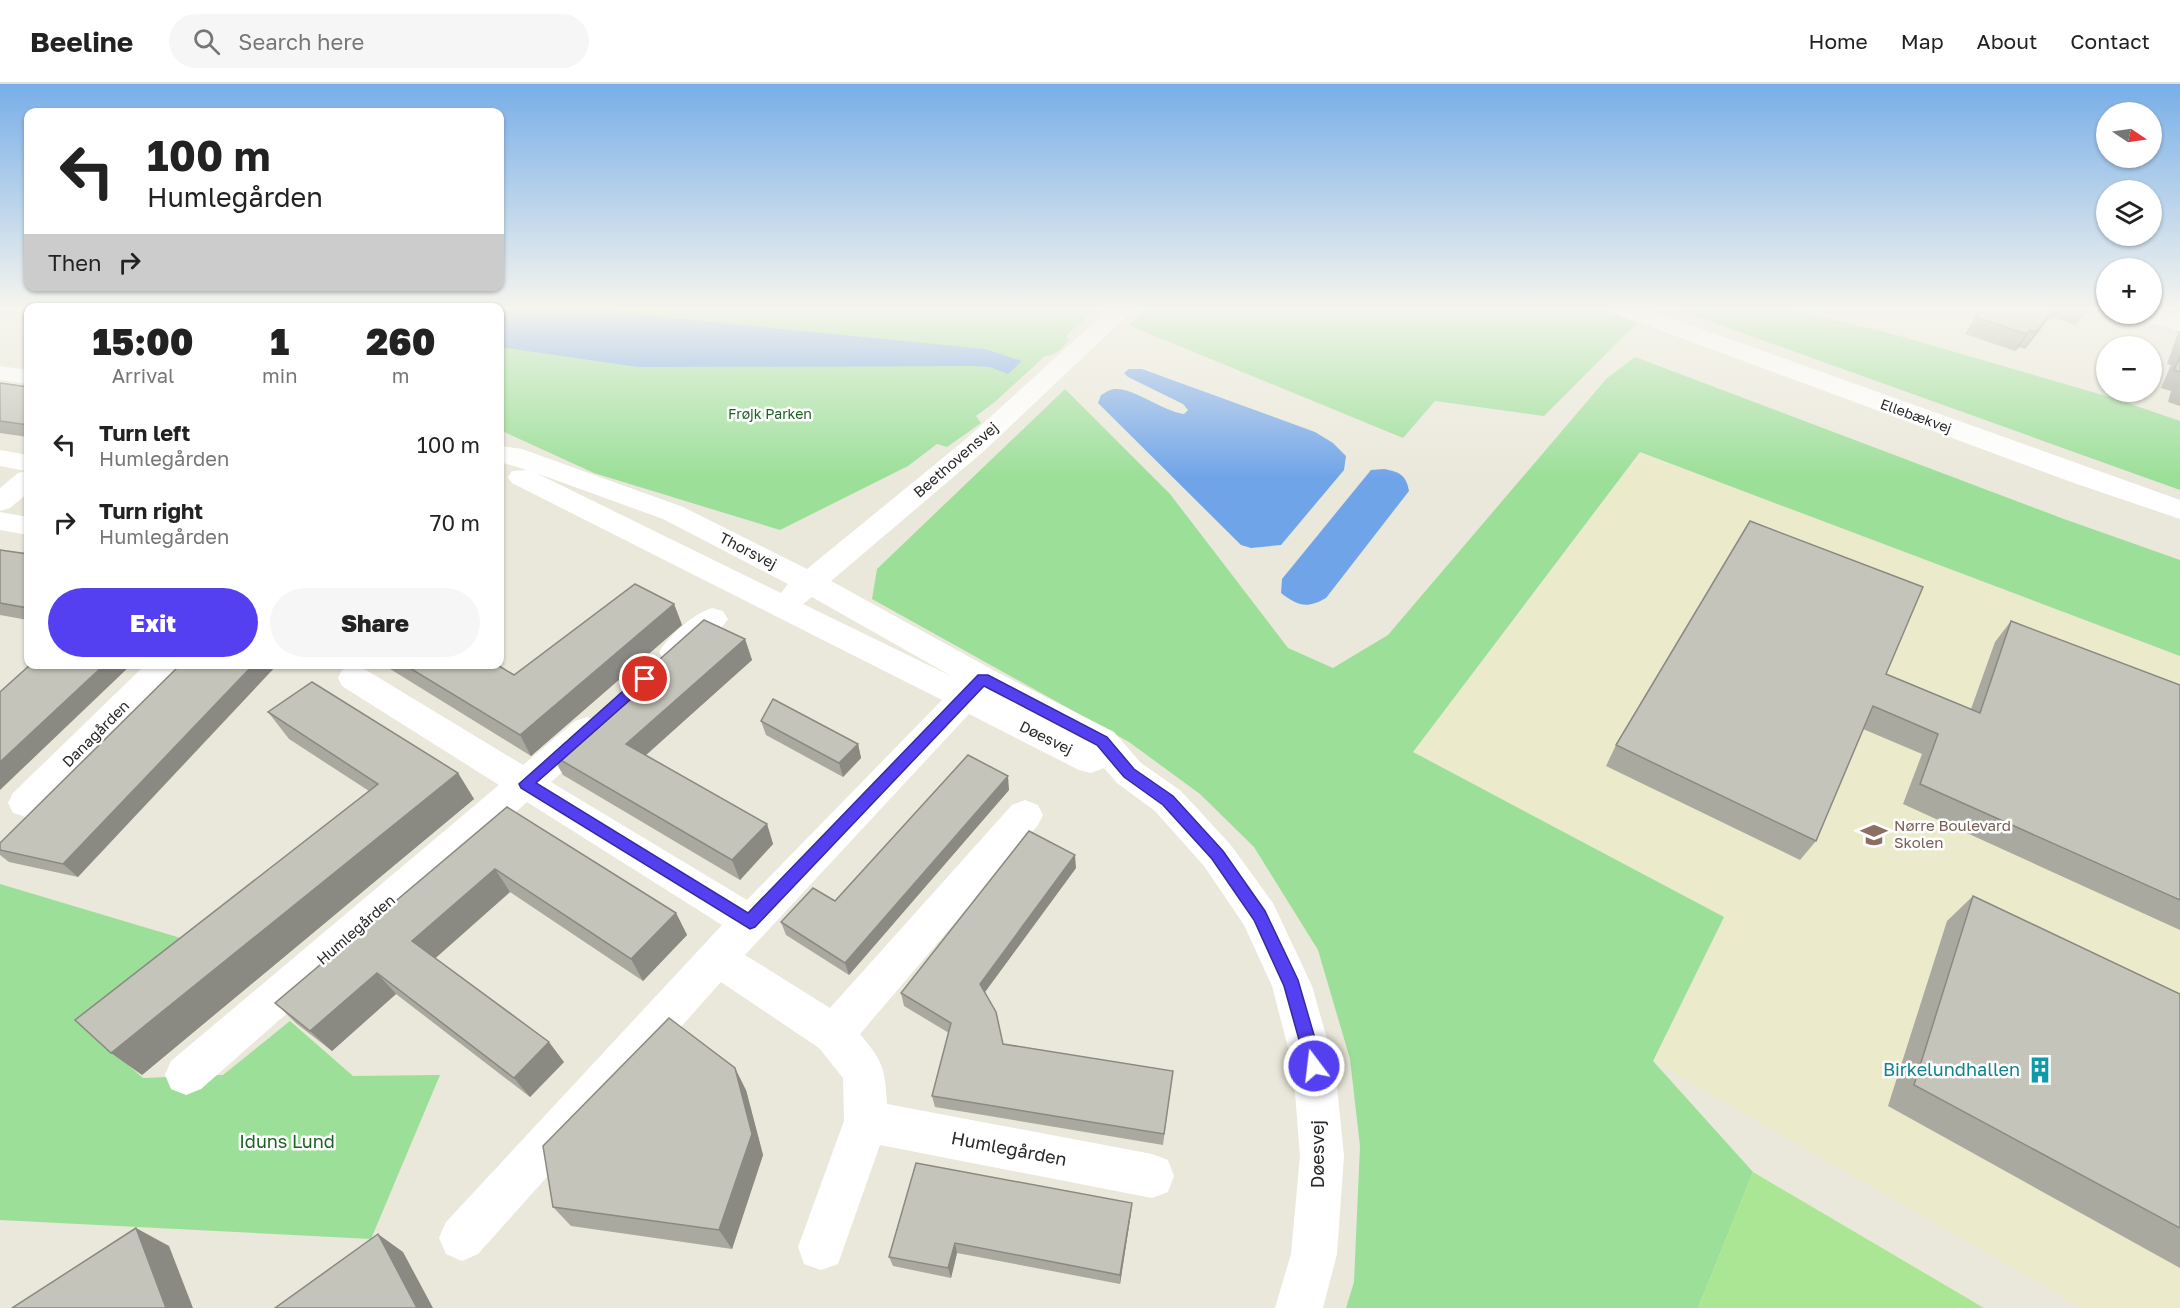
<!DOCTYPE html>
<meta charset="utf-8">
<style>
body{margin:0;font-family:"Golos Text",sans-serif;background:#f6f6f6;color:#222;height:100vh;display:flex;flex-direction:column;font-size:22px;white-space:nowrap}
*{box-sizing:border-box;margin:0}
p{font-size:20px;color:#767676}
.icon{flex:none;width:33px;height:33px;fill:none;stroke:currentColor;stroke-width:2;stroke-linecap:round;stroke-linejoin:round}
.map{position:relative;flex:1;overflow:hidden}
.details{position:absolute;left:24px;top:219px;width:480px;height:366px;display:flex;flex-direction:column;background:#fff;border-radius:12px;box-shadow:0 2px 4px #0004}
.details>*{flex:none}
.top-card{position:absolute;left:24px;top:24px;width:480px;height:183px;border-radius:12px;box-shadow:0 2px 4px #0004;background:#fff;color:#222;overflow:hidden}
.needle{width:39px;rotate:103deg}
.controls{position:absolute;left:2096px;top:18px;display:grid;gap:12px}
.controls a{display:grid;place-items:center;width:66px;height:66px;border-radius:50%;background:#fff;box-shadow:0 2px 4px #0004;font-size:30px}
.pin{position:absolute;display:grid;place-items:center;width:51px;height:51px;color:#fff;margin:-26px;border:3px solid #fff;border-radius:50%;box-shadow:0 2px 6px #0007}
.me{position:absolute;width:66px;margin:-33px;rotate:345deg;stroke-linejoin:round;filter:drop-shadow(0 0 4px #0008)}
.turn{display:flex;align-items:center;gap:21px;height:126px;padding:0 24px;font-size:27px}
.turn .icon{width:78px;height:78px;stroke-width:2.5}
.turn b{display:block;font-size:42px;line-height:51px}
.then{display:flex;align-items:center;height:57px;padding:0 24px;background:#0003;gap:12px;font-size:22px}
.eta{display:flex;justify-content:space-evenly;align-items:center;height:102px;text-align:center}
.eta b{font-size:36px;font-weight:800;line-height:42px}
.primary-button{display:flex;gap:12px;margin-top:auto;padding:12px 24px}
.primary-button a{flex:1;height:69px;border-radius:36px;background:#5440f1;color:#fff;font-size:24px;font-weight:800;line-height:69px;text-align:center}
.primary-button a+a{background:#f6f6f6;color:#222}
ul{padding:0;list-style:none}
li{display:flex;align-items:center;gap:18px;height:78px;padding:0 24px}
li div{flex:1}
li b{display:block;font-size:22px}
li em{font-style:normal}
header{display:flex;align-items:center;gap:36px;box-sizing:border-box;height:84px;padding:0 30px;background:#fff;border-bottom:2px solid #e0e0e0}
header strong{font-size:28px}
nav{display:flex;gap:33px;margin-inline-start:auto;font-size:21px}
.search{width:420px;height:54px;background:#f6f6f6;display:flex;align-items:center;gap:15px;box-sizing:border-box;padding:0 21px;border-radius:33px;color:#767676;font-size:22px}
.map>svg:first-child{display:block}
</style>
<header>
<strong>Beeline</strong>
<div class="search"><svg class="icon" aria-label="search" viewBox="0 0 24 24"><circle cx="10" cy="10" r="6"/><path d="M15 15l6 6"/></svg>Search here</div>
<nav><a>Home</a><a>Map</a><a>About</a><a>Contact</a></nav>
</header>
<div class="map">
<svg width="2180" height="1224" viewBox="0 0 2180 1224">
<rect width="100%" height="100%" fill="#eae8da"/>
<polygon fill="#ebeaca" points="1640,368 2180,572 2180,1224 2083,1224 1653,977 1724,833 1413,668"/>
<g fill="#9bdf98">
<path d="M 243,223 L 1098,223 L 1066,252 L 1069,255 C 1063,263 1055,273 1045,272 L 996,317 L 976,332 L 981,339 L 947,363 L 937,360 L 908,382 L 780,446 L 594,389 L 500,346 L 500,224 Z"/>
<polygon points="1150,223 1596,223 1637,239 1544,332 1435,317 1403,354 1128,241"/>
<polygon points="1670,223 1780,223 1893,250 2113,314 2180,337 2180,406"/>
<polygon points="1635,273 2064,435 2180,476 2180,572 1640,368 1413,668 1724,833 1653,977 1753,1088 1698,1224 1346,1224 1354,1198 1360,1062 1350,975 1318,866 1254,763 1200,710 1129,658 872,515 877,485 1065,305 1170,410 1288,564 1333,584 1388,551 1607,294"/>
<polygon points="0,800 194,858 86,944 143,994 223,991 290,937 353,992 440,991 371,1155 0,1136"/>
</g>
<polygon fill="#abe694" points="1753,1088 1984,1224 1698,1224"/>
<g fill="#70a4e8">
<polygon points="383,223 599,223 622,229 985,265 1022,277 1008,290 990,283 972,282 638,283 500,263 500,224"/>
<path d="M 1129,285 L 1142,285 L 1315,348 L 1333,359 L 1346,372 L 1344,386 L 1281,461 L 1251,464 L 1241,461 L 1098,319 L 1101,311 C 1105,309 1110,305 1115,305 C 1132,303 1163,327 1184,330 L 1188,326 L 1183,320 L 1128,293 L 1124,289 Z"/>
<path d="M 1384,385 C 1400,388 1406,391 1409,407 L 1326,514 C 1307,525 1298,522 1281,509 L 1282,495 L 1371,386 Z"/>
</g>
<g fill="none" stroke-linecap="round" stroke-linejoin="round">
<g fill="#fff" fill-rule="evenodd">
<polygon points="178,223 202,223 202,224 179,224"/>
<path d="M 1111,223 L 1136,223 L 984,367 L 831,497 L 995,587 L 1114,648 L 1141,679 L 1181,707 L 1230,760 L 1273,819 L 1312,902 L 1335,983 L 1344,1072 L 1337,1170 L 1323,1224 L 1275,1224 L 1291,1170 L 1300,1072 L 1293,983 L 1272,902 L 1244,841 L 1204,782 L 1155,727 L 1117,699 L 1104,684 L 1091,689 L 1079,686 L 969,630 L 745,871 L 830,924 L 1012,721 L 1025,716 L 1038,721 L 1043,731 L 1038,741 L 860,950 C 883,978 885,983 887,1020 L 1152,1070 L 1168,1076 L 1174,1092 L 1168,1108 L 1152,1114 L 880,1061 L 838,1180 L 821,1186 L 804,1180 L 798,1163 L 844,1037 L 843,994 L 819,964 L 721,898 L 478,1170 L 462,1177 L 446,1170 L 439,1154 L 446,1138 L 722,841 L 527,718 L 201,1005 L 186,1011 L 171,1005 L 165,991 L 171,977 L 499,701 L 342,602 L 338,594 L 342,586 L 354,582 L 366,586 L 523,681 L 575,637 L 587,633 L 599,637 L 604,646 L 599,655 L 551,698 L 747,816 L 942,616 L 512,399 L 508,393 L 512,387 L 527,386 L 500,378 L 500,362 L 522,365 L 683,423 L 807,485 L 966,355 ZM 536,389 L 663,435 L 788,500 L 781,509 ZM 812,513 L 953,593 L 803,520 Z"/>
<polygon points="1607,223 1640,223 2180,416 2180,435 2074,399 1611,228"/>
<polygon points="2151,224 2180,233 2180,247 2137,235 2133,230 2151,230"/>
<polygon points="0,282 28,286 28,300 0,296"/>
<polygon points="0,366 28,371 28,409 10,424 0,427 0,404 18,389 26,387 0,382"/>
<polygon points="0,428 28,433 28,451 0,446"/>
<path d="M 712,524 L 723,527 L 728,535 C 720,547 691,576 678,579 C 673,579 668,578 664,576 L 659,568 C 669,551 693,530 712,524 Z"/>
<polygon points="146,580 182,580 177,588 39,729 26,733 13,729 8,719 13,709"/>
</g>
</g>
<g fill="#a9a9a0">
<polygon points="1984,223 2090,223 2075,241 2053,233 2049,234 2025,265 2019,263 2015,267 1965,250 1975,233"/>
<polygon points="2180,246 2180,322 2168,318 2171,307 2161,304 2171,281 2167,280 2178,249"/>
<polygon points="0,299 28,303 28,353 0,349"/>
<polygon points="0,466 28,470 28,536 0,531"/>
<polygon points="674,520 682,541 531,672 382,580 496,580 514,591"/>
<polygon points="2011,537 2180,601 2180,846 1903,720 1922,670 1863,645 1816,757 1800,776 1606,682 1616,661 1886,590 1971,625 1995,558"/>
<polygon points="745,555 752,576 645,671 767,740 773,760 740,796 563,691 552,671"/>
<polygon points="181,580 78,793 9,778 0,771 0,759"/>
<polygon points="268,628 458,689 474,715 142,991 369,707 289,655"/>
<polygon points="761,637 858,660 861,674 843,693 766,651"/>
<polygon points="1009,706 849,891 786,851 781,838 835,817"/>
<polygon points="507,723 676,829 687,851 643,897 510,808 435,874 564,978 530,1013 396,910 332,967 297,940 275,919"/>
<polygon points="1076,784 985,908 1003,960 1173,987 1163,1061 935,1023 932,1012 949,949 904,922 901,909"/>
<polygon points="1973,812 2180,910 2180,1184 1888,1022 1947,837"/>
<polygon points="746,1006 763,1071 732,1165 571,1142 553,1123"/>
<polygon points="916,1079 1131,1129 1120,1200 957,1169 951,1194 893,1182 889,1173"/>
</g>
<g fill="#8a8982">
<polygon points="2056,223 2060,223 2053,233 2049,234 2025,265 2036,248"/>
<polygon points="2087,223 2090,223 2075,241 2086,224"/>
<polygon points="2030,246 2019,263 2015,267 2026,250"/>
<polygon points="674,520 682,541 531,672 520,651"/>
<polygon points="745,555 752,576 635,681 626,660"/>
<polygon points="105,580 132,580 0,706 0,678"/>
<polygon points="254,580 278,580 78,793 63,780"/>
<polygon points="858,660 861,674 843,693 839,679"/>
<polygon points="458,689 474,715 142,991 111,969"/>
<polygon points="1008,692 1009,706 849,891 845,879"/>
<polygon points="767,740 773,760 740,796 732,776"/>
<polygon points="1075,771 1076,784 982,912 980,900"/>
<polygon points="495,785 510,808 430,879 412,857"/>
<polygon points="676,829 687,851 643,897 631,875"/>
<polygon points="377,889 396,910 332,967 310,947"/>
<polygon points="549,958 564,978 530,1013 514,994"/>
<polygon points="735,984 746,1006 763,1071 732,1165 719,1146"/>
<polygon points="1132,1119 1131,1129 1120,1200 1120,1191"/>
<polygon points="136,1144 169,1162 193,1224 166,1224"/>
<polygon points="378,1150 403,1168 433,1224 417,1224"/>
<polygon points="955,1159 957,1169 951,1194 948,1184"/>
</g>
<g fill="#c5c4ba" stroke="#8a8982" stroke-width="1.5">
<polygon points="1984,223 2056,223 2036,248 2030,246 2026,250 1975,233"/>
<polygon points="2180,273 2180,288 2174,286"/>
<polygon points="0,299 28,303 28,341 0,337"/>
<polygon points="1750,437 1923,503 1886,590 1980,629 2011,537 2180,601 2180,816 1920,700 1938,650 1873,622 1816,757 1616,661"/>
<polygon points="0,466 28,470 28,524 0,519"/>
<polygon points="635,500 674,520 520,651 403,580 496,580 514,591"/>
<polygon points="704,536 745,555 626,660 767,740 732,776 552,671"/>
<polygon points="31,580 105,580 0,678 0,608"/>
<polygon points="181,580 254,580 63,780 0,766 0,759"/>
<polygon points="312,598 458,689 111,969 75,936 378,700 268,628"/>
<polygon points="773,615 858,660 839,679 761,637"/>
<polygon points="968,671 1008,692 845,879 781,838 813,804 835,817"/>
<polygon points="507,723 676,829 631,875 495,785 412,857 549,958 514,994 377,889 310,947 275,919"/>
<polygon points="1029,747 1075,771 980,900 996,928 1003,960 1173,987 1164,1050 932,1012 951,939 901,909"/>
<polygon points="1973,812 2180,910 2180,1144 1914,1001"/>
<polygon points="669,934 735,984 752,1050 719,1146 553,1123 543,1062"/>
<polygon points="916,1079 1132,1119 1120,1191 955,1159 948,1184 889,1173"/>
<polygon points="136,1144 166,1224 12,1224"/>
<polygon points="378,1150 417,1224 275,1224"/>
</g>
<linearGradient id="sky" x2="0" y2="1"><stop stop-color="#78aee8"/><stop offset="0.57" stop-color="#f6f5ee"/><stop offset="1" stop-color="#f6f5ee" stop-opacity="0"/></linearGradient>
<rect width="2180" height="394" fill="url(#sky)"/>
<polygon fill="#5440f1" stroke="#372a9d" stroke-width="1.5" points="645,590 649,592 651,595 649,599 536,699 748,829 978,591 988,591 1107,653 1134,685 1173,712 1223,767 1265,827 1298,896 1323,982 1320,988 1314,991 1308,988 1284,902 1254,836 1212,775 1163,721 1124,693 1097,661 984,602 755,843 750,845 521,704 519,700 640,592"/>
<defs>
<g id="school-bare" transform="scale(2.07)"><path d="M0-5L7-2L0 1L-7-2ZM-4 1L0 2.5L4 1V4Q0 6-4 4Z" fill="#8d6e63" stroke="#fff" stroke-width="2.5" paint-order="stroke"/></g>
<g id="building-bare" transform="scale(2.07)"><path d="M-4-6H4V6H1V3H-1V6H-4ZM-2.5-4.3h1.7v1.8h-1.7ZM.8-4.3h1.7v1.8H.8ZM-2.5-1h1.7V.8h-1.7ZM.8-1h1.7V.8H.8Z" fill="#0f9aa8" stroke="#fff" stroke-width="2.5" paint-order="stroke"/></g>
</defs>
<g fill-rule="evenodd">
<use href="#school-bare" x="1874" y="751"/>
<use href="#building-bare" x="2040" y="986"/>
</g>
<g text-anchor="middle" stroke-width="5" stroke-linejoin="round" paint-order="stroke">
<g font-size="14" fill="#1c6123" stroke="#fff">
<text x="770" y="335">Frøjk Parken</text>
</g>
<g font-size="14" fill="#282828" stroke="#fff">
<text transform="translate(1916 332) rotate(20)" y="5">Ellebækvej</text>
</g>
<g font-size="15" fill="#282828" stroke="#fff">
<text transform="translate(956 376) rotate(-41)" y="5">Beethovensvej</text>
<text transform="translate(748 467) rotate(27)" y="5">Thorsvej</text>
<text transform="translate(96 650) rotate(-45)" y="5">Danagården</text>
<text transform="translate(1046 654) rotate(26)" y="5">Døesvej</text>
<text transform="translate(356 846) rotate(-41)" y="5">Humlegården</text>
</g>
<g font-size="15" fill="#785e54" stroke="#fff" text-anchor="start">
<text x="1894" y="747">Nørre Boulevard<tspan x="1894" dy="17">Skolen</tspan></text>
</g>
<g font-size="18" fill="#0d838f" stroke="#fff" text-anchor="end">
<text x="2020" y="992">Birkelundhallen</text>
</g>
<g font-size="18" fill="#1c6123" stroke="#fff">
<text x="287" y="1064">Iduns Lund</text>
</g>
<g font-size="18" fill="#282828" stroke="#fff">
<text transform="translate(1009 1065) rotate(11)" y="6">Humlegården</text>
<text transform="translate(1318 1070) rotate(-90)" y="6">Døesvej</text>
</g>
</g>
</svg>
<div class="controls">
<a><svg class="needle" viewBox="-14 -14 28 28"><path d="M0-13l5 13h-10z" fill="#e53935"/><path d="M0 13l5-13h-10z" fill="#767676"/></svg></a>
<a><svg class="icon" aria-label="layers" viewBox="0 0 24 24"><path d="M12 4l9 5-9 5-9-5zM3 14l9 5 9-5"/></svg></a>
<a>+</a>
<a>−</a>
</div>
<div class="pin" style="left:645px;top:595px;background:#d93025"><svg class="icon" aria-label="arrive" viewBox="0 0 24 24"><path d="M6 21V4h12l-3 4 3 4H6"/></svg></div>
<svg class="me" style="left:1314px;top:982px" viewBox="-20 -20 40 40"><circle r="17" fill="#5440f1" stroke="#fff" stroke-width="3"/><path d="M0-11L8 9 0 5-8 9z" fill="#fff"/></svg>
<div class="top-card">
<div class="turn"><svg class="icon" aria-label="left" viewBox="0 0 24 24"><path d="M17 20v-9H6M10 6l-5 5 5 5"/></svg><div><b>100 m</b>Humlegården</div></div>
<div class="then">Then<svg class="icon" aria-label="right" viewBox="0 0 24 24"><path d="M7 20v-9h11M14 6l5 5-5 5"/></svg></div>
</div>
<section class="details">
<div class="eta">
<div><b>15:00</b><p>Arrival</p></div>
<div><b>1</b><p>min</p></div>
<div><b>260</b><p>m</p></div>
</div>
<ul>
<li><svg class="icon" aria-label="left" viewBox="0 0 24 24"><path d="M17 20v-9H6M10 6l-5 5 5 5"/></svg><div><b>Turn left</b><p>Humlegården</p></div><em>100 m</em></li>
<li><svg class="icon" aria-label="right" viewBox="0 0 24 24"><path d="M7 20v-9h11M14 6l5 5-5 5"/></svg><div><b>Turn right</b><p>Humlegården</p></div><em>70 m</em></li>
</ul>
<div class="primary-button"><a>Exit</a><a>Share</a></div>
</section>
</div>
